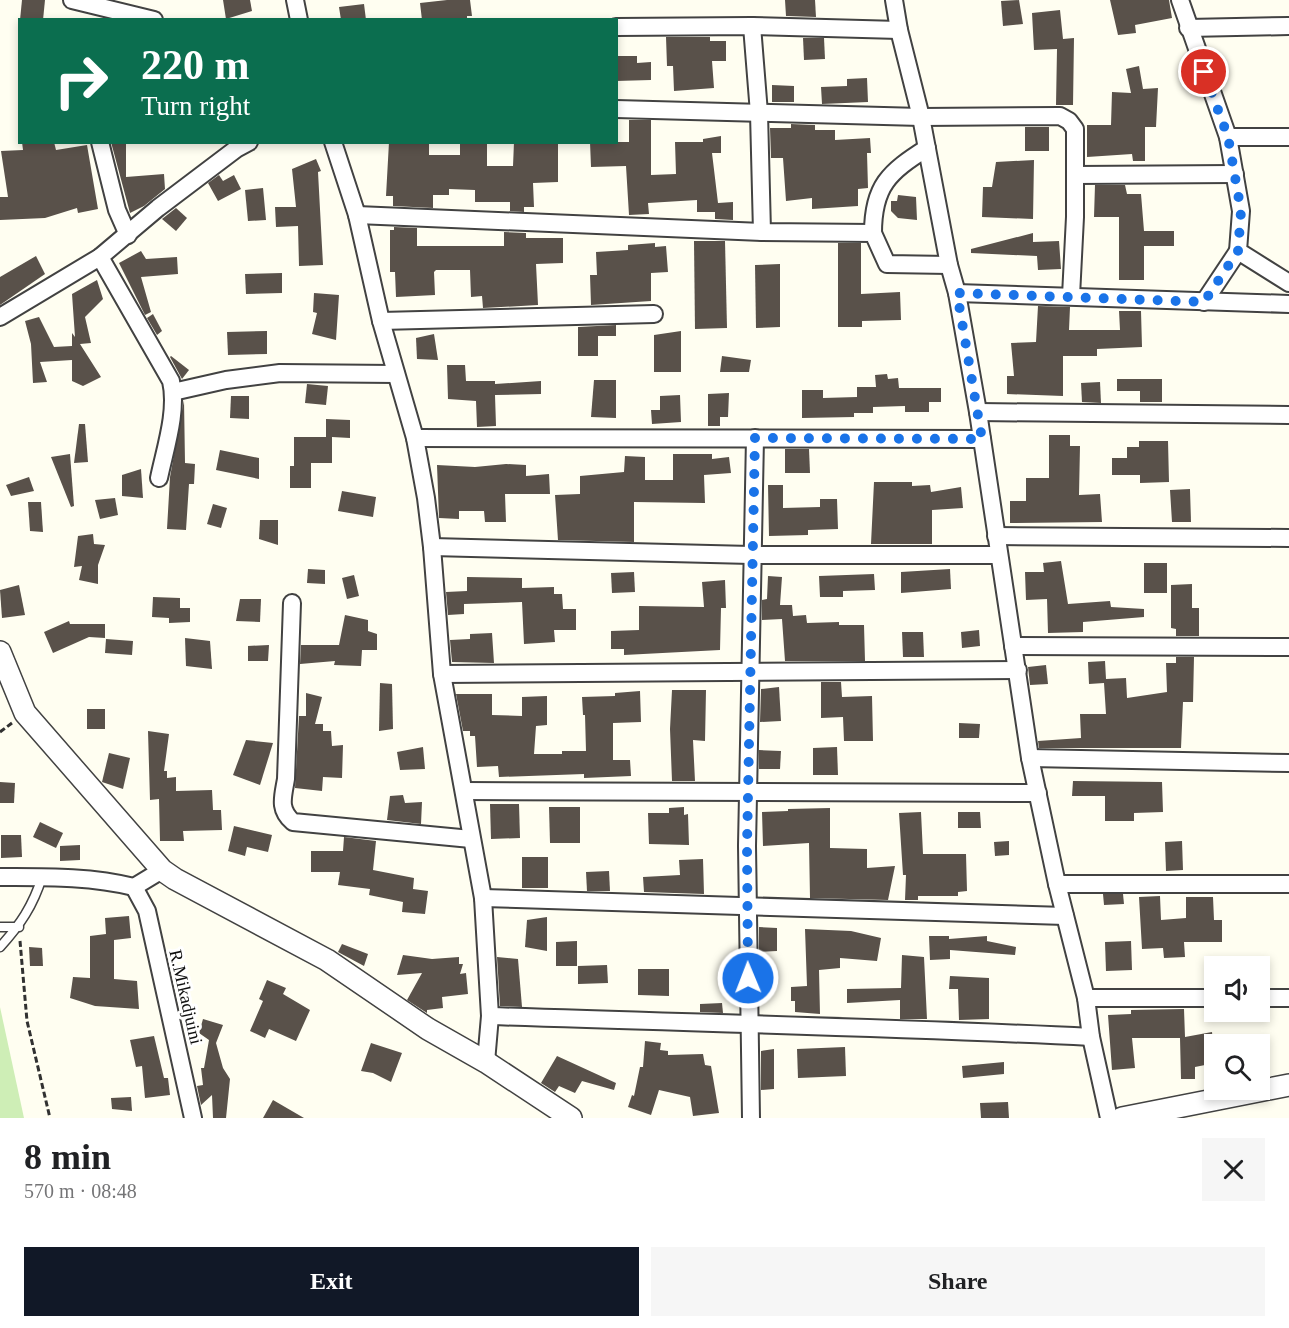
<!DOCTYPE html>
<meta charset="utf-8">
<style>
body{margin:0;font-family:"Times New Roman",serif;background:#f6f6f6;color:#202124;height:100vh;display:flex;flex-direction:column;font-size:22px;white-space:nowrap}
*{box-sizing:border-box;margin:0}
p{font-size:20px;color:#757577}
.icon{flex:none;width:33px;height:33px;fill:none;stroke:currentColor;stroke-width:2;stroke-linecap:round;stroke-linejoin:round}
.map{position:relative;height:1118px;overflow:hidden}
.sheet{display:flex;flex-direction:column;background:#fff;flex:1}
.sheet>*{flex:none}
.banner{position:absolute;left:18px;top:18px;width:600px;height:126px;border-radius:0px;box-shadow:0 3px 9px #0003;background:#0b6e4f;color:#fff;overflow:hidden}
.controls{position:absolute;left:1204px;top:956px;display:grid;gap:12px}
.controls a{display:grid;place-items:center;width:66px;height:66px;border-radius:0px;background:#fff;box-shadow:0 3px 9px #0003;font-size:30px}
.pin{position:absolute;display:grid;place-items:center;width:51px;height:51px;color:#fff;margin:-26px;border:3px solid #fff;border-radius:50%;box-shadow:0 2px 6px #0007}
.me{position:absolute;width:66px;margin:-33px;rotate:359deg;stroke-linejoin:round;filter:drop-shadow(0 0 4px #0008)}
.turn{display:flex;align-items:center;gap:21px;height:126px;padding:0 24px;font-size:27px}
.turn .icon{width:78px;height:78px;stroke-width:2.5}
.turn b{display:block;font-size:42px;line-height:51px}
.round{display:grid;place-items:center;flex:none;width:63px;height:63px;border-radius:0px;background:#f6f6f6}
.summary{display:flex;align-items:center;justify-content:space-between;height:102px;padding:0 24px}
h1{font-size:36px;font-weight:700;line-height:45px}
.primary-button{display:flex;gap:12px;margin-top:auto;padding:12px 24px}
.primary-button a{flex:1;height:69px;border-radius:0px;background:#111827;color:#fff;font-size:24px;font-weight:700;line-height:69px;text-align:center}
.primary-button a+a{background:#f6f6f6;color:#202124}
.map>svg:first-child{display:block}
</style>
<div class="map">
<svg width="1289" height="1118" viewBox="0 0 1289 1118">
<rect width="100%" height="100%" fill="#fffef1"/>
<polygon fill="#ceeeb6" points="0,1007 24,1118 0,1118"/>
<g fill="#59514a">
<polygon points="22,0 45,0 43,20 20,20"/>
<polygon points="223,0 250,0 252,11 226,19"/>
<polygon points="447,0 470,0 472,16 467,16 467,20 422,20 420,3"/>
<polygon points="785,0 815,0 816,17 786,16"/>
<polygon points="1019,0 1023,24 1003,26 1001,1"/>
<polygon points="1110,0 1169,0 1172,18 1135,25 1136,33 1118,35"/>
<polygon points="364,4 366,20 341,20 339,7"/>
<polygon points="1060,10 1063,39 1074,38 1073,105 1056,105 1057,49 1034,50 1032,13"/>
<polygon points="666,37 710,37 710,41 726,41 726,61 712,61 714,88 674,91 673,66 667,66"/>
<polygon points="803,38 824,38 825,59 804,60"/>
<polygon points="616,56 637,56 637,63 651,62 651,80 616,81"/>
<polygon points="1139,66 1143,89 1158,88 1156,127 1145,127 1145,161 1133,161 1132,154 1087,157 1087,125 1111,125 1112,92 1131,93 1126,69"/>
<polygon points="867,78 868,102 822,104 821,87 847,86 847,79"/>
<polygon points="772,85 794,86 794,102 772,102"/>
<polygon points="629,120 651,120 651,175 676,174 675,142 703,142 703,139 721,136 721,153 712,153 718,203 733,202 733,220 715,219 715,212 697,212 697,200 648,203 649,214 629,215 626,166 591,167 590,142 629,142"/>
<polygon points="791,124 815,125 815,130 835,130 835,140 870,138 871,153 867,153 868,188 858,189 858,206 812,209 812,198 786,201 783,158 771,158 770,128 791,128"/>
<rect x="1025" y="127" width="24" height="24"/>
<polygon points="22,142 54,142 56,150 87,145 98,209 78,213 77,208 45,218 0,220 0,197 8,197 1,151 23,150"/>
<polygon points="111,142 126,142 126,177 164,174 165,189 144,206 130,213"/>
<polygon points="389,142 429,143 429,155 460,155 460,142 487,142 487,166 513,166 514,142 558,142 558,182 533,183 534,207 524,207 524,212 510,211 510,202 475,202 475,190 449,189 449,195 433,195 433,208 393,206 393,196 386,196"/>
<polygon points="316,159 321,171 318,172 323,265 299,266 298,226 276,227 275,207 296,207 292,169"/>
<polygon points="1034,160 1033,219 982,217 983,187 992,187 996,162"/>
<polygon points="219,175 223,181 234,175 241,189 218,201 208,183"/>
<polygon points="1095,185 1125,185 1127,194 1141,194 1144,231 1174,231 1174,246 1144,246 1144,280 1119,280 1119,217 1094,217"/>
<polygon points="263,188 266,220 248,221 245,190"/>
<polygon points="898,195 916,197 917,220 898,218 891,211 891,201 897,201"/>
<polygon points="176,208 187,218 176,231 162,219"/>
<polygon points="394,227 417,228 417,246 504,246 504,232 526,233 526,238 563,238 563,263 536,264 538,305 483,308 482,296 471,297 470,270 436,270 434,272 435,295 396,297 395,272 390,272 390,230 394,230"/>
<polygon points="1033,233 1033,242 1059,241 1061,269 1038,270 1037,256 971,253 971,249"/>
<polygon points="694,241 725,241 727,328 695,329"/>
<polygon points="655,243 655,247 666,246 668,272 651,273 651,301 591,305 590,275 597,275 596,252 628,250 628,245"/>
<polygon points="838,243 861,243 861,294 900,292 901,320 862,321 862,327 838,327"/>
<polygon points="141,251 146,259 177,257 178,274 141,277 151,312 145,315 119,263"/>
<polygon points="36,256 45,274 0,305 0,277"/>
<polygon points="780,264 780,327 756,328 755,265"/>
<polygon points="282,273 282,293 246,294 245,274"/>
<polygon points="97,280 103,299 85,317 91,343 80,344 101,377 83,386 72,381 72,360 40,362 47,382 33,383 31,344 25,321 39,317 54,347 72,346 72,333 75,337 72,294"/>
<polygon points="314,293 339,295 336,340 312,334 317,313 313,312"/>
<polygon points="1038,306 1070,307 1069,330 1120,330 1119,311 1141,311 1142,347 1097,349 1097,356 1063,356 1063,396 1007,394 1007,376 1014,376 1011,343 1036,342"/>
<polygon points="153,314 162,331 157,335 147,318"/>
<polygon points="616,325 616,336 598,336 598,356 578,356 578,327"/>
<polygon points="267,331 267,354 228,355 227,332"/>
<polygon points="681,331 681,372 654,372 654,335"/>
<polygon points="434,334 438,360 417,359 416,338"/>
<polygon points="171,356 189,370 182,379 170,357"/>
<polygon points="722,356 751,360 749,372 720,372"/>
<polygon points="447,365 465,365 466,381 495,381 495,384 541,381 541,394 495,395 496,426 477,427 476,401 448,399"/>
<polygon points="887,374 888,379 898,378 899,388 941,388 941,402 929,402 929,412 905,412 905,406 873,407 873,413 854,413 854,417 802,418 802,390 823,390 823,398 857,397 857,387 876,387 875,375"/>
<polygon points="1117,379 1162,379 1162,402 1140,402 1140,391 1117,391"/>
<polygon points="594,380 616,380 616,418 591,417"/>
<polygon points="1100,382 1101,403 1082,402 1081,383"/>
<polygon points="307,384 328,386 326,405 305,403"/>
<polygon points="729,393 728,417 720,417 720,426 708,426 708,394"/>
<polygon points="680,395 681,422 652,424 651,410 660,410 660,396"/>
<polygon points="231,396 249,396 249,419 230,418"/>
<polygon points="184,400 185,463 195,464 194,484 189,484 186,530 167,529 170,477"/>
<polygon points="326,419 350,420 350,438 332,437 332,463 311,463 311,488 290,488 290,466 294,466 294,437 326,437"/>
<polygon points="79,424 85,424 88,462 74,463"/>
<polygon points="1049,435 1070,435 1070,446 1080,446 1079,495 1100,494 1102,522 1010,523 1010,501 1026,501 1026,478 1049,478"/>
<polygon points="1139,441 1168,441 1169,482 1140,483 1140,475 1112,475 1112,458 1127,458 1127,447 1139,447"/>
<polygon points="785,449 809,449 810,473 785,473"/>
<polygon points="220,450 259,458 259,479 216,470"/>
<polygon points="70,454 74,506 71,507 51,457"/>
<polygon points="673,454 712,454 712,459 729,457 731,473 704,475 705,503 634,502 634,542 558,540 555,495 580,494 580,476 624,472 625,456 645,457 645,480 673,480"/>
<polygon points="506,464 526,465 526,476 549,474 550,494 505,494 506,522 485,522 484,511 459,511 459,519 439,518 437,465 475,467"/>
<polygon points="141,469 143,498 122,496 122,475"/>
<polygon points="29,477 34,491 11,496 6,485"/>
<polygon points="874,482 912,482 912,486 930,485 931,492 961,487 963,508 932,510 932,544 871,544"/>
<polygon points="768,485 783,485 783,508 820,507 820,499 837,499 838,529 808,530 808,535 769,536"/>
<polygon points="1190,489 1191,522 1172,522 1170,490"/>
<polygon points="342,491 376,497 373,517 338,511"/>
<polygon points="115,498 118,515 100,519 95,500"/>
<polygon points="28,502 41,502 43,532 30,531"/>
<polygon points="213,504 227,508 221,528 207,524"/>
<polygon points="260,520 278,520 278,545 259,539"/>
<polygon points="93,534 94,544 105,545 98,565 98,584 79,580 82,566 74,567 78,536"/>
<polygon points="1061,561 1068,604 1110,601 1111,607 1144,609 1144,617 1083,622 1083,632 1048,633 1047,599 1026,600 1025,572 1044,572 1043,563"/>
<rect x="1144" y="563" width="23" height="30"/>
<polygon points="308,569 325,570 325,584 307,583"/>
<polygon points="950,569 951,589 901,593 901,572"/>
<polygon points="634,572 635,592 612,593 611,573"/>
<polygon points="874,574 875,590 843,591 843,597 820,597 819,576"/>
<polygon points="354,575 359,596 347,599 342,578"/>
<polygon points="768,576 782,577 780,605 792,605 793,616 806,615 807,623 839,622 839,625 864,625 865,661 785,661 782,619 762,620 762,600 767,599"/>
<polygon points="467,577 522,578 522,588 554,587 554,594 562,594 563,609 576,609 576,630 554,630 555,642 524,644 522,602 464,604 464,614 448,615 446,592 467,591"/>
<polygon points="725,580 726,608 721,608 720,650 624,655 624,649 611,649 611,631 639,630 639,606 704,607 702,582"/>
<polygon points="1192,584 1192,608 1199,608 1199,636 1176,636 1176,629 1171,628 1171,585"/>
<polygon points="19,585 25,615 2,618 0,590"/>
<polygon points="153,597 180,598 180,608 190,608 190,622 169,623 169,618 152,617"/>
<polygon points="240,599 261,599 260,622 236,621"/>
<polygon points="345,615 368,620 368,631 377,634 377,650 362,650 361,666 334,665 335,661 300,664 301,645 339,645"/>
<polygon points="69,621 70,624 105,624 105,638 89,637 53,653 44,632"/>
<polygon points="979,630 980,646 962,648 961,632"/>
<polygon points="902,632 923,632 924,657 903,657"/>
<polygon points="492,633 494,663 452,662 450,640 470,639 470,634"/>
<polygon points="185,638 210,641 212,669 186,666"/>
<polygon points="106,639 133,641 132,655 105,653"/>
<polygon points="269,645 268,661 248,661 248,646"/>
<polygon points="1176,657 1194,657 1193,702 1183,702 1181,748 1039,748 1038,741 1081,738 1080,714 1106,714 1104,683 1089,684 1088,662 1105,661 1106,679 1126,678 1127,698 1167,692 1166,663 1176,663"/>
<polygon points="1046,665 1048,684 1030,685 1028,667"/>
<polygon points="821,682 841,682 842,697 872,696 873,741 844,741 843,717 821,718"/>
<polygon points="380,683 392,684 393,729 379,731"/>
<polygon points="779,687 781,721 760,722 761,689"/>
<polygon points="672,690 706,690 705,741 693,740 695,781 672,781 670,729"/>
<polygon points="640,691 641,722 613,723 613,760 630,760 631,776 584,778 584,774 499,777 498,766 477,767 475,736 470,736 470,731 463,731 456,694 492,694 492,715 522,716 522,697 547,696 547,725 536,726 534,754 562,754 562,751 586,751 585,715 583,715 582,697 615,696 615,693"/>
<polygon points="306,693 322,697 315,724 323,724 323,731 331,731 332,746 343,745 342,778 323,777 322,791 295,788 299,716 306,716"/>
<rect x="87" y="709" width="18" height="20"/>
<polygon points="959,723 980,724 979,738 959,738"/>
<polygon points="148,731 169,734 164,771 167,771 167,778 176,777 176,791 212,790 213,810 221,810 222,830 183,831 184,841 160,841 159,799 150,800"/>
<polygon points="246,740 273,743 260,785 233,775"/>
<polygon points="423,747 425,769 400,770 397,752"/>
<polygon points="837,747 838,775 813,775 813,748"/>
<polygon points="759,750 781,751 780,769 759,769"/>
<polygon points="109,753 130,758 123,789 102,782"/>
<polygon points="1073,781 1162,782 1163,812 1134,813 1134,821 1105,821 1105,796 1072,796"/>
<polygon points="0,782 15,783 14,803 0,803"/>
<polygon points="403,795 405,803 422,802 421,824 387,820 390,796"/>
<polygon points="490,804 519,804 520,838 491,839"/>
<polygon points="549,807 580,807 580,843 550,843"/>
<polygon points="684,807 684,815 688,814 689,845 649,844 648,813 669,813 669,808"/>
<polygon points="830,808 830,848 867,849 867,868 895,866 888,900 810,898 809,843 763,846 762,812 788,811 788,809"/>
<polygon points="921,812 923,854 966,854 967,891 958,892 958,896 918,896 918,900 905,900 906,875 903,875 899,813"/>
<polygon points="958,812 980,812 981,828 958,828"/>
<polygon points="40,822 63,833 56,848 33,837"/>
<polygon points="234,826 272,835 268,852 247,847 245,856 228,851"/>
<polygon points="1,835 21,835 22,857 1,858"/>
<polygon points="344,837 376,841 373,870 414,878 413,889 428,891 425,914 402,912 403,902 369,895 370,889 338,885 340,872 311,872 311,851 343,851"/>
<polygon points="1009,841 1009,855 995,856 994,842"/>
<polygon points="1182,841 1183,870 1166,871 1165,842"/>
<polygon points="80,845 80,860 60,861 60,846"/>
<rect x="522" y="857" width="26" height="31"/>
<polygon points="703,859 704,894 644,892 643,877 680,875 679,860"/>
<polygon points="609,871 610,891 587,891 586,872"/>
<polygon points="1103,894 1123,894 1124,904 1104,905"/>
<polygon points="1160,896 1161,920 1186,918 1186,897 1213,897 1214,920 1222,920 1222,942 1184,942 1185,957 1164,958 1163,948 1142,949 1139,897"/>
<polygon points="129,916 131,938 114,940 114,979 137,981 139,1009 95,1006 70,998 73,977 90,978 90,936 106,934 105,918"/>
<polygon points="547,917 547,951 525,947 527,920"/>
<polygon points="759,927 777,928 777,951 759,952"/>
<polygon points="805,929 851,931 881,938 877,961 840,958 840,968 819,970 820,1014 795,1012 795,1001 791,1001 791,987 807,986"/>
<polygon points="929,936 949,936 949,939 987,936 987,941 1016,947 1015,955 950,950 950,959 930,960"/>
<polygon points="577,941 577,966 556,966 556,942"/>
<polygon points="1131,941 1132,970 1106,971 1105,942"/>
<polygon points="342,944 368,954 364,966 338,952"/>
<polygon points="29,947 42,948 43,966 30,966"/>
<polygon points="403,955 432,959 459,957 459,964 463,964 460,974 466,973 468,994 442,997 443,1008 427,1010 427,1013 407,1000 422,973 397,975"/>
<polygon points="902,955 924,957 927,1019 900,1019 900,1000 847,1003 847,989 901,988"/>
<polygon points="497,957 518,959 522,1007 500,1006"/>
<polygon points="607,965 608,983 578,984 578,966"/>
<polygon points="638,969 669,969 669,996 638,995"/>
<polygon points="950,976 989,978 989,1019 959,1020 958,989 949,989"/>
<polygon points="267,980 286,988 283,994 310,1010 296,1041 269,1029 265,1038 250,1031 263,1001 259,999"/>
<polygon points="722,1003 723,1013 700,1012 700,1004"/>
<polygon points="1184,1009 1185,1037 1212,1032 1215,1063 1195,1067 1195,1079 1181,1079 1180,1038 1132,1038 1135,1068 1112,1070 1108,1015 1131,1014 1131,1010"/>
<polygon points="203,1019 223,1025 216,1043 223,1068 230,1079 226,1118 213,1118 212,1095 201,1105 197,1086 203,1085 201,1068 204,1068 209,1040 199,1033"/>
<polygon points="154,1036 164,1078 168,1078 170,1095 145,1098 142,1066 136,1067 130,1040"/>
<polygon points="645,1041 661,1043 660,1050 668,1051 668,1055 703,1054 705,1065 711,1066 719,1113 693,1116 690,1097 659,1090 651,1115 628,1107 632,1095 634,1096 640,1067 643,1067"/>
<polygon points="371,1043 402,1053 391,1082 373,1073 361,1071"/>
<polygon points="845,1047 846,1076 798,1078 797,1049"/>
<polygon points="774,1049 774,1089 761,1090 761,1051"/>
<polygon points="557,1056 616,1083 614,1090 582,1081 575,1093 559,1086 555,1092 541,1083"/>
<polygon points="1004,1062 1004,1074 963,1078 962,1066"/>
<polygon points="131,1097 132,1111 112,1109 111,1098"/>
<polygon points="273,1100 304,1118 263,1118"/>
<polygon points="1008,1102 1009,1118 981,1118 980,1103"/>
</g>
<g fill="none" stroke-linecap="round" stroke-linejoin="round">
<g stroke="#424242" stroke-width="11">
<g id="service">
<polyline points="0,927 19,927"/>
<path d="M 0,947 C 20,925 33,906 42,877"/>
</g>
</g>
<g stroke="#424242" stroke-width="20">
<g id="minor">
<polyline points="72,0 154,20"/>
<polyline points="295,0 299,20"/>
<polyline points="894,0 899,30 921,117 949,265 957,293 978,412 1030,758 1057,884 1086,998 1091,1037 1109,1118"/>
<polyline points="1180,0 1228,137 1241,211 1238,251 1289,283"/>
<polyline points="752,26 759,113 762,232"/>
<polyline points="616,27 752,26 899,30"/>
<polyline points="1188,28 1289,26"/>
<polyline points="616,109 921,117 1060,116 1069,121 1075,129 1075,217 1071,296"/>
<polyline points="1228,137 1289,137"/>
<polyline points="100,142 117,210 128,235"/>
<polyline points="333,142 357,215 381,321 415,438 426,498 432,547 442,674 483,898 490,1016 486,1062"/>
<polyline points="1076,175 1235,174"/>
<polyline points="357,215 762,232 873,233 887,264 949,265"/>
<path d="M 873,233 C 873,186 889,172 927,148"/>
<path d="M 100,257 L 171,381 C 178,411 165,449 159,478"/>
<polyline points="957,293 1289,304"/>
<polyline points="1204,302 1238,251"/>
<polyline points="0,317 100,257 158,208 236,149 249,142"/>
<polyline points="381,321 654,314"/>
<polyline points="173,392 226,380 280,373 396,374"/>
<polyline points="978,412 1289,415"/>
<polyline points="415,438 982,439"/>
<polyline points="996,536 1289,538"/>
<polyline points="432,547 751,555 998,555"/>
<path d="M 292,603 L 286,779 C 283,797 278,809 293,822 L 471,839"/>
<polyline points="1013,646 1289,647"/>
<polyline points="442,674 1018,670"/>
<polyline points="1030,758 1289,763"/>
<polyline points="464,791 1038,793"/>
<path d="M 0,877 C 44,877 91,876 134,887 L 162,870"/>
<polyline points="1057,884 1289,884"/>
<polyline points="134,887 147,911 193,1118"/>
<polyline points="483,898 1065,916"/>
<polyline points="1086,998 1215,998"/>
<polyline points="1260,998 1289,998"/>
<path d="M 490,1016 C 690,1023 891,1027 1091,1037"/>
<polyline points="751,1118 747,846 755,438"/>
</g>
</g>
<g stroke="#424242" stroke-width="24">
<g id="tertiary">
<polyline points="0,652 25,713 162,870 175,879 327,960 428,1029 486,1062 571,1118"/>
<polyline points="1122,1118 1289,1085"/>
</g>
</g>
<g stroke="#313131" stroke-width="3" stroke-dasharray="6 3" stroke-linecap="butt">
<polyline points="0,732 12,723"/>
<polyline points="20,941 27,1021 50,1118"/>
</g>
<use href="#service" stroke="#fff" stroke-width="8"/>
<use href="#minor" stroke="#fff" stroke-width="16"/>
<use href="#tertiary" stroke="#fff" stroke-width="21"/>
</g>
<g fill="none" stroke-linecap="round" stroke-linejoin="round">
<polyline stroke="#1a73e8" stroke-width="10" stroke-dasharray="0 18" points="748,978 747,846 755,438 982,439 957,293 1204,302 1238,251 1241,211 1228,137 1204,72"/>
</g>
<g text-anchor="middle" stroke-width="6" stroke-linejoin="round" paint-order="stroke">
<g font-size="18" fill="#0f0f0f" stroke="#fff">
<text transform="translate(186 997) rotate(77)" y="6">R.Mikadjuini</text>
</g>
</g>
</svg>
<div class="controls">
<a><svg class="icon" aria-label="sound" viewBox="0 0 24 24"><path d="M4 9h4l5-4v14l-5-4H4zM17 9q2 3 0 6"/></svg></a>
<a><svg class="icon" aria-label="search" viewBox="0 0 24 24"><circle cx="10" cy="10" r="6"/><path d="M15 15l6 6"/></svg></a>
</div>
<div class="pin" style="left:1204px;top:72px;background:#d93025"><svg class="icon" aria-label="arrive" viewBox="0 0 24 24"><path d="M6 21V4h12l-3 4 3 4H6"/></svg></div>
<svg class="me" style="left:748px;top:978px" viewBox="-20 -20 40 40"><circle r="17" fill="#1a73e8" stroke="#fff" stroke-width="3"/><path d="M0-11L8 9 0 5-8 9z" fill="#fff"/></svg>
<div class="banner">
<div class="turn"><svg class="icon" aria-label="right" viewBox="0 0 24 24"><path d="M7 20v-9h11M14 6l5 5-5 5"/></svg><div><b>220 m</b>Turn right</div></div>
</div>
</div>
<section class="sheet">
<div class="summary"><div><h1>8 min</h1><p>570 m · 08:48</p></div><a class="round"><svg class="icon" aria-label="close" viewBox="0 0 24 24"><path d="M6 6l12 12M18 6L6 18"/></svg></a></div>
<div class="primary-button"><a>Exit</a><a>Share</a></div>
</section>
